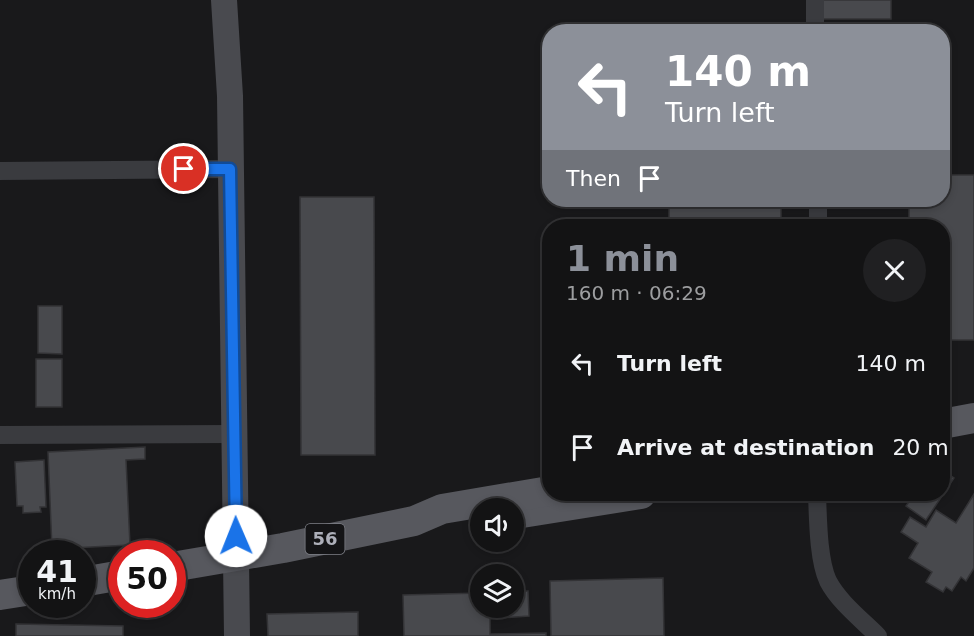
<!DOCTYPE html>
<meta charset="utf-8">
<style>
body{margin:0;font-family:"DejaVu Sans",sans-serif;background:#202022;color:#f1f3f6;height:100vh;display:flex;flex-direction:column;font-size:22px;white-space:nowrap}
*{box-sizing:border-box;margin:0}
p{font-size:20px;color:#9d9ea0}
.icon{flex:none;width:33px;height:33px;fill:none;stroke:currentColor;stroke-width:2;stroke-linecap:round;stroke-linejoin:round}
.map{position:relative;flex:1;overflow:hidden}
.details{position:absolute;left:542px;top:219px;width:408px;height:282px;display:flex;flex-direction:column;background:#131314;border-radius:24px;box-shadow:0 3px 9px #0003,0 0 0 2px #323234}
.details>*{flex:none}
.banner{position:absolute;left:542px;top:24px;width:408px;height:183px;border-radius:24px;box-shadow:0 3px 9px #0003,0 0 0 2px #323234;background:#8c9099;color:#fff;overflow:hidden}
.fabs{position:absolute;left:470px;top:498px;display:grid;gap:12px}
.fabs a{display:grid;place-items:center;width:54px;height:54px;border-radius:50%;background:#131314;box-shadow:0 3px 9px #0003,0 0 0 2px #323234;font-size:30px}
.speed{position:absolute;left:18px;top:540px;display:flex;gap:12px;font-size:30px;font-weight:700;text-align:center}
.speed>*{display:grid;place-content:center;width:78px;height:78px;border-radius:50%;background:#131314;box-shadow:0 3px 9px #0003,0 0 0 2px #323234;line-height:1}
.speed small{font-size:15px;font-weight:400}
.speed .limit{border:9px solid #d22;background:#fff;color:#111}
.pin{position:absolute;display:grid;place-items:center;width:51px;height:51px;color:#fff;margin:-26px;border:3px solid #fff;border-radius:50%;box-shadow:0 2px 6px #0007}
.me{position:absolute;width:66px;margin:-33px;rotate:359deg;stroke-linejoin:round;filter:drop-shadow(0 0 4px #0008)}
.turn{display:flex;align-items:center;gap:21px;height:126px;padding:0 24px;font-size:27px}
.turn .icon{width:78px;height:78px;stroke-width:2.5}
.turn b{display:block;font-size:42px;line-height:51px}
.then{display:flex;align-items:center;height:57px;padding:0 24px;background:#0003;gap:12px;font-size:22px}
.round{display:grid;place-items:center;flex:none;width:63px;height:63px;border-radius:32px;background:#202022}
.headline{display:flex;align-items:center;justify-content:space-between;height:102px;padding:0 24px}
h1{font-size:36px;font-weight:600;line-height:45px;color:#8c9099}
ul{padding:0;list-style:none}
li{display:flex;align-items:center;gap:18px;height:84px;padding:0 24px}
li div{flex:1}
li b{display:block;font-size:22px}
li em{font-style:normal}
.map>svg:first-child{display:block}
</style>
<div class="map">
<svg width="974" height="636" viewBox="0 0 974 636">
<rect width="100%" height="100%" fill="#19191b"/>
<g fill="#48494d" stroke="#333336" stroke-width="1.5">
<rect x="822" y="0" width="69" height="19"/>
<polygon points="942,175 974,175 974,340 942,340 942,226 909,226 909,200 942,200"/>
<polygon points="300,197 374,197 375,455 301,455"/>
<rect x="669" y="203" width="112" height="23"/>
<polygon points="38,306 62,306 62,354 38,353"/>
<rect x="36" y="359" width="26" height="48"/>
<polygon points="145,447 145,459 126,460 130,545 52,549 48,452"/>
<polygon points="44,460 46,507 40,507 41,512 23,513 23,506 17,506 15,462"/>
<polygon points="942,470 954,478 926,520 906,506 914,494 942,494"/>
<polygon points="974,494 974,568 966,581 961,577 952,591 946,587 943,592 926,582 932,572 909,558 918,543 901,532 910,517 926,527 936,510 956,523"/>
<polygon points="663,578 664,636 551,636 550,581"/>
<polygon points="528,591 529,616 501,618 500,608 513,608 513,592"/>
<polygon points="480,593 480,608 490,608 490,634 546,633 546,636 404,636 403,595"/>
<polygon points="358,612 358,636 268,636 267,614"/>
<polygon points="16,624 123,626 123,636 16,636"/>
</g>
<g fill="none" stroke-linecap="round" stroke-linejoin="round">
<g stroke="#3a3b3f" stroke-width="18">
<polyline points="815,0 815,32"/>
<polyline points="0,171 230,169"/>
<polyline points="818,200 818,226"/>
<polyline points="0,435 234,434"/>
<path d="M 817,494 C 818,517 818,560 828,581 C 839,602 861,619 878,636"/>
</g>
<polyline stroke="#494a4f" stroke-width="26" points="224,0 230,96 237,636"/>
<g stroke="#57585e" stroke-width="30">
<polyline points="942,424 974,418"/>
<polyline points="522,513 641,494"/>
<polyline points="172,567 283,548 414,521 442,509 549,491"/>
<polyline points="82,582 122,575"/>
<polyline points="0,595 32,590"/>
</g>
</g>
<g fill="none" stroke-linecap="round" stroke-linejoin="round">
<g stroke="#114b97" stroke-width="15">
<polyline id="route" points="184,169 230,169 236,536"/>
</g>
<use href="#route" stroke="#1a73e8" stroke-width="10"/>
</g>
<g text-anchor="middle" stroke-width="6" stroke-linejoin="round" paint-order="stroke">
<rect fill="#141416" stroke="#7f8088" stroke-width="1.5" x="305.5" y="524" width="39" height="30" rx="4.5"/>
<g font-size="18" font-weight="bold" fill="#adafb9">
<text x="325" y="545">56</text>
</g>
</g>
</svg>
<div class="fabs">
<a><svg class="icon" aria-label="sound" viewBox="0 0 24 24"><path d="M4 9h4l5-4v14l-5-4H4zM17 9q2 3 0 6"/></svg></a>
<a><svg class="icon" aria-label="layers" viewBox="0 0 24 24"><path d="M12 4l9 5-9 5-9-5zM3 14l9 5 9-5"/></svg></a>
</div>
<div class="speed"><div>41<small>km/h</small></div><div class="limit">50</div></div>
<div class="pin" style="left:184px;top:169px;background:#d93025"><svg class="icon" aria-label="arrive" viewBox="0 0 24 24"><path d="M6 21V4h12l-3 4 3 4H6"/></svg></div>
<svg class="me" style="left:236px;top:536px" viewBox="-20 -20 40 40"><circle r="19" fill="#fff"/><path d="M0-13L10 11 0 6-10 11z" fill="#1a73e8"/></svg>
<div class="banner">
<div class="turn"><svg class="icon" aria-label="left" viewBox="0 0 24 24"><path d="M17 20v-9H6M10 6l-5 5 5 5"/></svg><div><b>140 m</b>Turn left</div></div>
<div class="then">Then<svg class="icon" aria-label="arrive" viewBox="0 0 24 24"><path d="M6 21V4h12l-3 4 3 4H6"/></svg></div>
</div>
<section class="details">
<div class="headline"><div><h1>1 min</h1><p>160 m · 06:29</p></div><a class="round"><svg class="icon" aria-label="close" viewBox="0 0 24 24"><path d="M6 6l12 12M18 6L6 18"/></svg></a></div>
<ul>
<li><svg class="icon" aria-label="left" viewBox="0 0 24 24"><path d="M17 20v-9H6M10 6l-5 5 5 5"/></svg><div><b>Turn left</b></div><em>140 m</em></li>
<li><svg class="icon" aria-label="arrive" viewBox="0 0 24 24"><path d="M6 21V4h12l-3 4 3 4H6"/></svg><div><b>Arrive at destination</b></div><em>20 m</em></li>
</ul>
</section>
</div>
